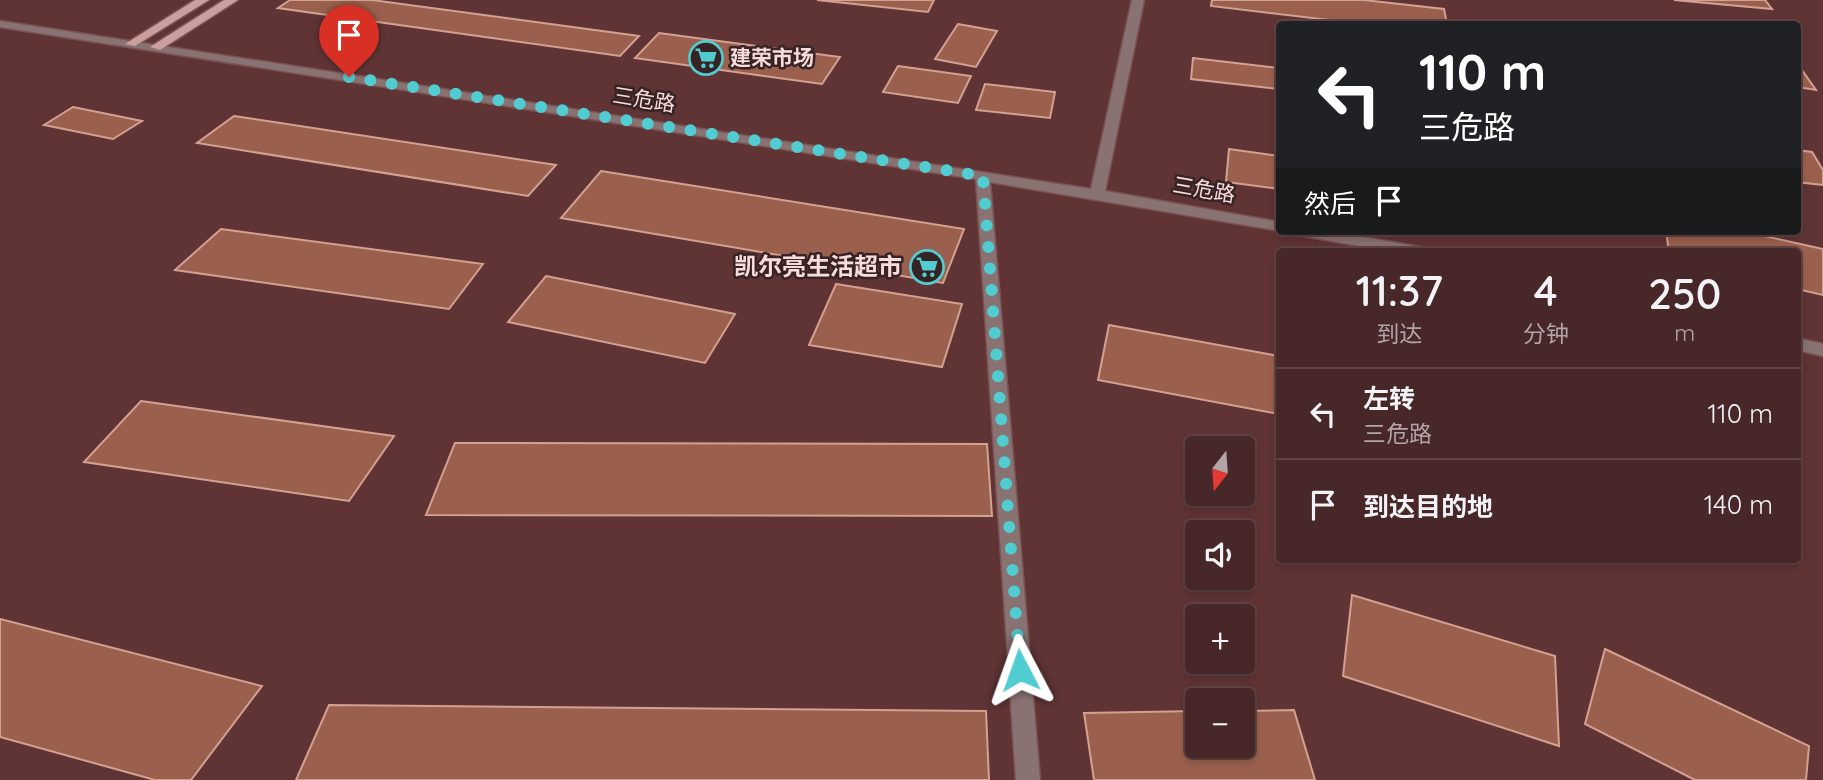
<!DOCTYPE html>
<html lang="zh">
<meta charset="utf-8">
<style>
body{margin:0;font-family:Quicksand,"Noto Sans SC",sans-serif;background:#4f2f30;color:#f1f3f6;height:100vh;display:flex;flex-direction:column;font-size:26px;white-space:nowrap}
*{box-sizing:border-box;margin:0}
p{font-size:23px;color:#b1a5a8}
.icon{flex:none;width:38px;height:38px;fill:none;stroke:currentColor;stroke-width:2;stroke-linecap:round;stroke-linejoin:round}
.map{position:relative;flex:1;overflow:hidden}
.details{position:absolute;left:1276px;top:248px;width:525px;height:315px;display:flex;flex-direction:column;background:#482728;border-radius:7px;box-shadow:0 4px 10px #0003,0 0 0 2px #604445}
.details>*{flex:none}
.guide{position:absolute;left:1276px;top:21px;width:525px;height:214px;border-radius:7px;box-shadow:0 4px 10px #0003,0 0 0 2px #604445;background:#202124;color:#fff;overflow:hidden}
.needle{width:46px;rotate:197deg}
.controls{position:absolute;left:1185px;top:436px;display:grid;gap:14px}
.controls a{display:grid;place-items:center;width:70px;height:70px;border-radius:7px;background:#482728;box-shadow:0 4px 10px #0003,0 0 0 2px #604445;font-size:35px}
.pin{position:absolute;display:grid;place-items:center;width:60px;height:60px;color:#fff;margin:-72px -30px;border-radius:50% 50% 50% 0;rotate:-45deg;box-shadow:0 0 7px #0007}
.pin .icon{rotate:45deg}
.me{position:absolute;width:77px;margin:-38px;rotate:356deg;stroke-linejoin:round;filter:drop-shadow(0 0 5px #0008)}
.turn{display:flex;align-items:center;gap:24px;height:147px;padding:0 28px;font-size:32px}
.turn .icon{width:91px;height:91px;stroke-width:2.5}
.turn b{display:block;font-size:49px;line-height:60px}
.then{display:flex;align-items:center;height:66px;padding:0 28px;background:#0003;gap:14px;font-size:26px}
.eta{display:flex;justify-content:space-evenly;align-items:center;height:119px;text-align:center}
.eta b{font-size:42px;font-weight:600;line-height:49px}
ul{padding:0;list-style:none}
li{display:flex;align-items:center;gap:21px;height:91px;padding:0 28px;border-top:2px solid #604445}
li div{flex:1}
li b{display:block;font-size:26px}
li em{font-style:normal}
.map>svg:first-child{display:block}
</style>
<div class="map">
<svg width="1823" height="780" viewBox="0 0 1823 780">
<rect width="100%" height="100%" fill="#603435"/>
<g fill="#9b604d" stroke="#d3a191" stroke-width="2">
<polygon points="290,0 372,0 639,36 620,56 278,8"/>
<polygon points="817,0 934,0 928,12"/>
<polygon points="1212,0 1364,0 1444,9 1447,24 1363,24 1211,6"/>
<polygon points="1674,0 1765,0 1772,9"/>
<polygon points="958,24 997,31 976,67 935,59"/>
<polygon points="659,33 840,57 822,84 635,58"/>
<polygon points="1193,58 1279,68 1279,89 1191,79"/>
<polygon points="1797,63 1816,90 1797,87"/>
<polygon points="898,66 971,76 958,103 883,92"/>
<polygon points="985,84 1055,92 1050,118 976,110"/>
<polygon points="73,107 142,121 113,139 44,125"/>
<polygon points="234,116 556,165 528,196 197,143"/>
<polygon points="1229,149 1279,156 1279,189 1226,182"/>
<polygon points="1797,150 1812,152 1823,170 1823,185 1797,182"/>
<polygon points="601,171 964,229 943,283 561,218"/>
<polygon points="221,229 483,264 449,309 175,270"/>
<polygon points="1666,231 1742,231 1823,249 1823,295 1797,289 1797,252 1669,252"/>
<polygon points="546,276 735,314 705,363 508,322"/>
<polygon points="836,284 962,304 942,367 809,345"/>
<polygon points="1109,325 1279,356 1279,414 1098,380"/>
<polygon points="141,401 394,436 349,501 84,462"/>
<polygon points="455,443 987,444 992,516 426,515"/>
<polygon points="1352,595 1555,656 1559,746 1343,676"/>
<polygon points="0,619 262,686 191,780 155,780 0,737"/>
<polygon points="1605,649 1809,746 1806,780 1695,780 1585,724"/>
<polygon points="329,705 986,711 989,780 296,780"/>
<polygon points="1294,710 1315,780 1094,780 1084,713 1197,711 1197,746 1242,746 1242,711"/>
</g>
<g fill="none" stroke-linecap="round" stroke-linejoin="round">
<g stroke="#7b5253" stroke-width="3">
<g id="minor">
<polygon points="1132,0 1144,0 1105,191 1279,222 1281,231 990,182 1040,780 1016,780 976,179 0,27 0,21 1091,189"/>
<polygon points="1296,231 1329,231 1420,247 1428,252 1394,252 1303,236"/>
<polygon points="1797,338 1823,344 1823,356 1797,350"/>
</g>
</g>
<g stroke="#7b5253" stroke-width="3">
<g id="major">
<polygon points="195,0 209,0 135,46 125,44"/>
<polygon points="224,0 238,0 160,50 150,47"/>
</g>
</g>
<use href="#minor" fill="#897272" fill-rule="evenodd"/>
<use href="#major" fill="#cc9f9f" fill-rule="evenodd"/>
</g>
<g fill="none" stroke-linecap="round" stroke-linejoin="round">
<polyline stroke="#51ccd1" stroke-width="12" stroke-dasharray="0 21.6" points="349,77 983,176 1020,670"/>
</g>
<defs>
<g id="supermarket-ring" transform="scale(1.75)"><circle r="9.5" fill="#372323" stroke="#51ccd1" stroke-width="1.5"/><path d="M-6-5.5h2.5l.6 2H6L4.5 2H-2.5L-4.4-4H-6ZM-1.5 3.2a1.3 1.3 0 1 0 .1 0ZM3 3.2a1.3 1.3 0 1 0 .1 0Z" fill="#51ccd1"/></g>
</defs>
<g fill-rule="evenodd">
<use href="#supermarket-ring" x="706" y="58"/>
<use href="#supermarket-ring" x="927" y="267"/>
</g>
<g text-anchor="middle" stroke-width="5" stroke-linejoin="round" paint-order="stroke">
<g font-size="21" font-weight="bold" fill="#f8dcdb" stroke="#372323" text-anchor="start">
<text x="730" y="65">建荣市场</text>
</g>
<g font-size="21" fill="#f8dcdb" stroke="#372323">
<text transform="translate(644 100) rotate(9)" y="7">三危路</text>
<text transform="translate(1204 190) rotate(10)" y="7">三危路</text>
</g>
<g font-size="24" font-weight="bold" fill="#f8dcdb" stroke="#372323" text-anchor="end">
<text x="902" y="275">凯尔亮生活超市</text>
</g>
</g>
</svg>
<div class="controls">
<a><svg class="needle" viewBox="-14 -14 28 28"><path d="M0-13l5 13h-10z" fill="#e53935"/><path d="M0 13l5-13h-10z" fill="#b1a5a8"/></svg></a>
<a><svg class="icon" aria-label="sound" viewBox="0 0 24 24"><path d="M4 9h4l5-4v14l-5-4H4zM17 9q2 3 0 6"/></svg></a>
<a>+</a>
<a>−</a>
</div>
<div class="pin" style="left:349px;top:77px;background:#d93025"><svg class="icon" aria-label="arrive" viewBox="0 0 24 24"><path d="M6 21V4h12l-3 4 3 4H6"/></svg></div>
<svg class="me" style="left:1020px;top:670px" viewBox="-20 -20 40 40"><path d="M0-17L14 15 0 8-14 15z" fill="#51ccd1" stroke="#fff" stroke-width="4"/></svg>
<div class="guide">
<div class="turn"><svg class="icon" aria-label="left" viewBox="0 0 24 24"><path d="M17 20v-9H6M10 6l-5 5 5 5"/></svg><div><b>110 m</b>三危路</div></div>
<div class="then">然后<svg class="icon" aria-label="arrive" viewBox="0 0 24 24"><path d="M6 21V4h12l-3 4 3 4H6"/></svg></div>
</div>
<section class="details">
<div class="eta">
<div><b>11:37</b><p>到达</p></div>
<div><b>4</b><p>分钟</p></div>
<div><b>250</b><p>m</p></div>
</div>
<ul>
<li><svg class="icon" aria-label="left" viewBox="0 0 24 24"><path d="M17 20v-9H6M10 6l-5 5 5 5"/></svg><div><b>左转</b><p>三危路</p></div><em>110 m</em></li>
<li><svg class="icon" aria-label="arrive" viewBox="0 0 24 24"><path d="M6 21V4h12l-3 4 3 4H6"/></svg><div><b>到达目的地</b></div><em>140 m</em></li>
</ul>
</section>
</div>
